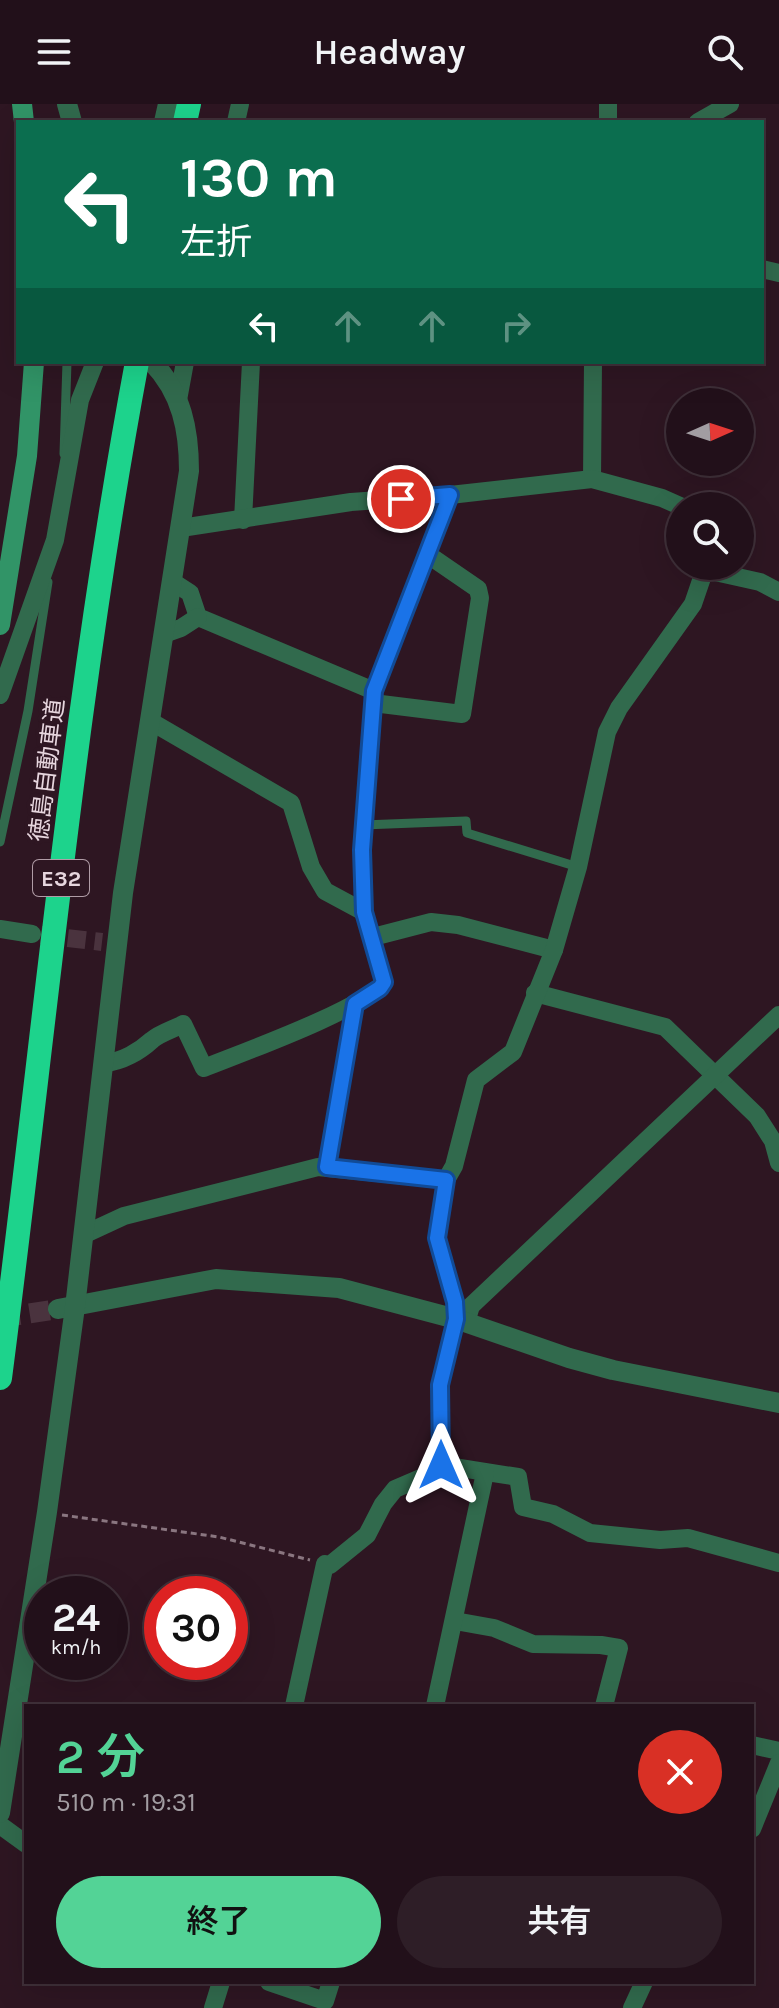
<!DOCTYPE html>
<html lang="ja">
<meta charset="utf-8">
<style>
body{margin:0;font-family:Karla,"Noto Sans JP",sans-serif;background:#2e1e27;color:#f1f3f6;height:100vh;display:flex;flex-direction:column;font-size:30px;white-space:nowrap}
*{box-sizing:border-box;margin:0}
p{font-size:26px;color:#a29da2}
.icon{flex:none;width:44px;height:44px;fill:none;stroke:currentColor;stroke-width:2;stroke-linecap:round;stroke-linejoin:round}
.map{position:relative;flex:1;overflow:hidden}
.panel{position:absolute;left:24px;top:1600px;width:730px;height:280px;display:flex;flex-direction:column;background:#22101a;border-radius:0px;box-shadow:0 8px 32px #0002,0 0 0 2px #3f3039}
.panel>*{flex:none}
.hud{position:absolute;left:16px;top:16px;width:748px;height:244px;border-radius:0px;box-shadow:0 8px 32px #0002,0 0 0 2px #3f3039;background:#0b6e4f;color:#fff;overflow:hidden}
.needle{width:52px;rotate:87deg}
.controls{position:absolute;left:666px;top:284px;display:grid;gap:16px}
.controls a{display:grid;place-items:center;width:88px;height:88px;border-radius:50%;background:#22101a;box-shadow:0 8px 32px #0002,0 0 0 2px #3f3039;font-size:40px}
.speed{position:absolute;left:24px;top:1472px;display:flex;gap:16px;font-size:40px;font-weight:700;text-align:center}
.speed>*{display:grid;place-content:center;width:104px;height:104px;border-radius:50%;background:#22101a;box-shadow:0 8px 32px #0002,0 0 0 2px #3f3039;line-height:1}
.speed small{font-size:20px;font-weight:400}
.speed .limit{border:12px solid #d22;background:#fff;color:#111}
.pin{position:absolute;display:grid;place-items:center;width:68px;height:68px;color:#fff;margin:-34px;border:4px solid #fff;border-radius:50%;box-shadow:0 2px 8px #0007}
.me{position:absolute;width:88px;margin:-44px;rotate:0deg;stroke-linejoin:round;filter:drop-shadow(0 0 6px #0008)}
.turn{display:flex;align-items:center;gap:28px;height:168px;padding:0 32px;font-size:36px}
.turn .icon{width:104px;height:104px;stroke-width:2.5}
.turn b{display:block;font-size:56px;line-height:68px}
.lanes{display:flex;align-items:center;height:76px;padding:0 32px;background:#0003;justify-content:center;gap:40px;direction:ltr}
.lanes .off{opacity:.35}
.round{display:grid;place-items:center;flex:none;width:84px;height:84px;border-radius:42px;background:#2e1e27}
.headline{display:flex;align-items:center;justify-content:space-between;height:136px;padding:0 32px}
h1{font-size:48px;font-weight:600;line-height:60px;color:#53d396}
.primary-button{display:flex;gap:16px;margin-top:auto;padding:16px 32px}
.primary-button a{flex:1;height:92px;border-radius:48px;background:#53d396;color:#111;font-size:32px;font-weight:600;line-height:92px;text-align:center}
.primary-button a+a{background:#2e1e27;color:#f1f3f6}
header{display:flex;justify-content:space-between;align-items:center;height:104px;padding:0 32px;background:#22101a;font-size:36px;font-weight:600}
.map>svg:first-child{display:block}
</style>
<header><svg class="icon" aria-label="menu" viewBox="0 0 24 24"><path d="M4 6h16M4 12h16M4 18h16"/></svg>Headway<svg class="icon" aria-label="search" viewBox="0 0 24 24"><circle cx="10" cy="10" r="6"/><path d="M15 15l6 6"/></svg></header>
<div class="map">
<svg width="779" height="1904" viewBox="0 0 779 1904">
<rect width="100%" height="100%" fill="#2e1622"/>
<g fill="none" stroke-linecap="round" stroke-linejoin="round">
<polyline stroke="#4a333e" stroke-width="18" stroke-dasharray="18 9" stroke-linecap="butt" points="41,831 102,838"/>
<polyline stroke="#4a333e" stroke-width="20" stroke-dasharray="20 10" stroke-linecap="butt" points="0,1214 58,1205"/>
<polyline stroke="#8a7680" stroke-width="3" stroke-dasharray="6 4" stroke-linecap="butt" points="62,1411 219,1433 310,1456"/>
<g stroke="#316a4d" stroke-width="9">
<polyline points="64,350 67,258"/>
<polyline points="363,721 466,717 467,729 578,763"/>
<polyline points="0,738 28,607 48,478"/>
</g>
<g stroke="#316a4d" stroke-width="18">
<polyline points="236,18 240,0"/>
<polyline points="608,18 608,0"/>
<polyline points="698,18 730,0"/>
<polyline points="762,165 779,169"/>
<polyline points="178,296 185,258"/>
<polyline points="592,375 593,258"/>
<polyline points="243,416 251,258"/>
<polyline points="181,424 351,398 450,391 592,375 662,394 680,402"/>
<polyline points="706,466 760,478 779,488"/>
<polyline points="173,478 190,489 198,513 374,587"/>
<polyline points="164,530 181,524 198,513"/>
<polyline points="0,591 55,436 80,296 95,258"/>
<polyline points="373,599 462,610 480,494 478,485 427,450"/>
<polyline points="150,617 291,699 311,763 325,787 364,808"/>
<polyline points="0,825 32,830"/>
<polyline points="373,833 431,818 458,821 554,846"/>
<polyline points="535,889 665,923 757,1012 773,1037 779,1059"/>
<path d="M 104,959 C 122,958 140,947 152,936 C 160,929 174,925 183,920 L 204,964 C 241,949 364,905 384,878 L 364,808 L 362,746 L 374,587 L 450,391"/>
<polyline points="327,1063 355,900"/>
<polyline points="83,1131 124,1112 318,1063 446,1076"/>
<polyline points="466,1218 471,1202 779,911"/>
<polyline points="441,1361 518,1373 523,1403 553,1410 590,1429 660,1436 688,1434 779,1459"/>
<polyline points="455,1517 494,1524 533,1540 601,1541 619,1544 604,1602"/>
<polyline points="294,1602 325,1460 330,1461 367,1431 383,1400 395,1385 437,1367 441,1361 440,1281 456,1215 455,1198 437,1134 446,1076 454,1062 476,976 513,948 554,846 578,763 607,628 619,604 693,500 706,462"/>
<polyline points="435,1602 485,1369"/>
<polyline points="752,1641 779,1647"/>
<polyline points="0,1721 26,1740"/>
<polyline points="752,1725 779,1659"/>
<polyline points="269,1878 325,1897 331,1878"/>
<polyline points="213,1904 221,1878"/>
<polyline points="632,1904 644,1878"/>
</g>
<g stroke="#316a4d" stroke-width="20">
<polyline points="67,0 72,18"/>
<polyline points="164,18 168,0"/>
<polyline points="58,1205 216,1175 339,1184 456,1215 569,1254 613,1266 779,1299"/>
<path d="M 0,1709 L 47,1408 L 75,1203 L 123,789 L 189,367 C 189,326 182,289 152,258"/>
</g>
<g stroke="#319467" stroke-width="20">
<polyline points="22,0 24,18"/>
<polyline points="0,521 27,352 34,258"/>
</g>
<g stroke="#1dd38c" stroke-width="24">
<polyline points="185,18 189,0"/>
<path d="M 0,1274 C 44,935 74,594 137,258"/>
</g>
</g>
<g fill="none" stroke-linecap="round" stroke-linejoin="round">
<g stroke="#114b97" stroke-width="20">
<polyline id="route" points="401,395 450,391 374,587 362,746 364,808 384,878 380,884 355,900 327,1063 446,1076 437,1134 455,1198 456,1215 440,1281 441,1361"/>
</g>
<use href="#route" stroke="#1a73e8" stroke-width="14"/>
</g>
<g text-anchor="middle" stroke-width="8" stroke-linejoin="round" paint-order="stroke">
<rect fill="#2e1622" stroke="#b09ca6" stroke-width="2" x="33" y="756" width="56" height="36" rx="6"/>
<g font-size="22" font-weight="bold" fill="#e7d6de">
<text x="61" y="782">E32</text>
</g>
<g font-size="24" fill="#e7d6de" stroke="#2e1622">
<text transform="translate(47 666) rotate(-83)" y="8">徳島自動車道</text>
</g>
</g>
</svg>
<div class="controls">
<a><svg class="needle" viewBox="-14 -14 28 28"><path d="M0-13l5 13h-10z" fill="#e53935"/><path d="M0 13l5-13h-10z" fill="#a29da2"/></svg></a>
<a><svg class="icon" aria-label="search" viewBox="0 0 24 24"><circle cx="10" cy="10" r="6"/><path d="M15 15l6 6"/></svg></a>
</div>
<div class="speed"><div>24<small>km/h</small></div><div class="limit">30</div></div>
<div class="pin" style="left:401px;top:395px;background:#d93025"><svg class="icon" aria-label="arrive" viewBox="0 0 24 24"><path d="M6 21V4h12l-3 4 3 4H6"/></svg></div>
<svg class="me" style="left:441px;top:1361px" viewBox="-20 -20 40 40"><path d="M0-17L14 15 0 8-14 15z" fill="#1a73e8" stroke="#fff" stroke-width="4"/></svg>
<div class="hud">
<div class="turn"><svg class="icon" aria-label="left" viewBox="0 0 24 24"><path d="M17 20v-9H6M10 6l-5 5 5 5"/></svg><div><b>130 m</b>左折</div></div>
<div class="lanes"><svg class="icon" aria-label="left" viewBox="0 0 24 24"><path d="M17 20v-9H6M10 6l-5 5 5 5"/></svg><svg class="icon off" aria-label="ahead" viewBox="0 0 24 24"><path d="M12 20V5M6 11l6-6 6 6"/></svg><svg class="icon off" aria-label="ahead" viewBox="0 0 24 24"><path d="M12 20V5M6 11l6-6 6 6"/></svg><svg class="icon off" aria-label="right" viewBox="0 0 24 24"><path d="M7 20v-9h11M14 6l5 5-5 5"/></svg></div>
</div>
<section class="panel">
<div class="headline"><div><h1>2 分</h1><p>510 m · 19:31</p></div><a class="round" style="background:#d93025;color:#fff"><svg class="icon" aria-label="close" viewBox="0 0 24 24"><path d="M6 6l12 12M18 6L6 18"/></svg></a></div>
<div class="primary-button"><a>終了</a><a>共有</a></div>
</section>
</div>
